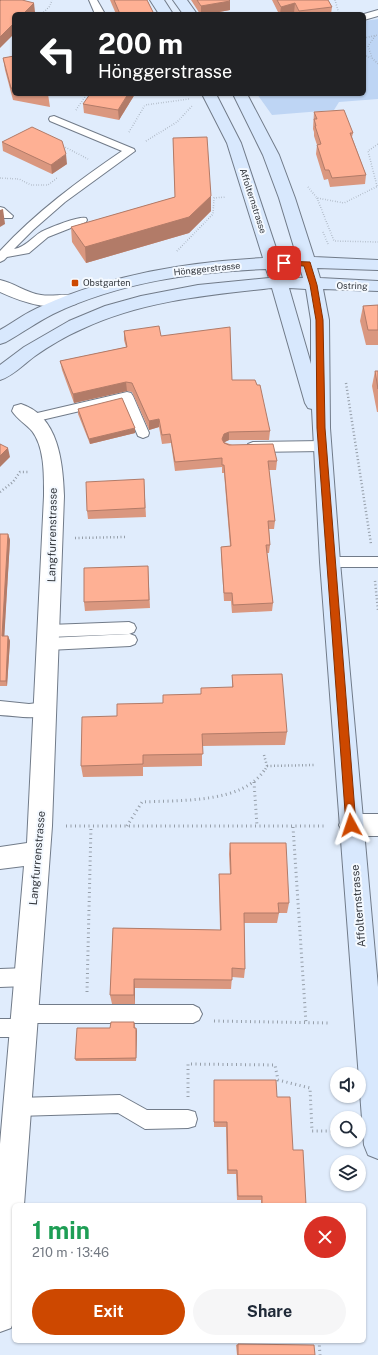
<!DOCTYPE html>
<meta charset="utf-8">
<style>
body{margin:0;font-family:"Public Sans",sans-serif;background:#f6f6f7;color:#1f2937;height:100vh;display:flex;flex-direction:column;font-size:15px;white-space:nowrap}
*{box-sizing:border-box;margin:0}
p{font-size:13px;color:#747a83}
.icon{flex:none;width:22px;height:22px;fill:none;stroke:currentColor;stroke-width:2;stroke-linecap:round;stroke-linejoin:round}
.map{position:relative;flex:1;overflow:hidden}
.details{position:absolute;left:12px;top:1203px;width:354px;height:140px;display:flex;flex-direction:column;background:#fff;border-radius:6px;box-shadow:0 1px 3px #0004}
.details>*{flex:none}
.hud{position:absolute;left:12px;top:12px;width:354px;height:84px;border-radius:6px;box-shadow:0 1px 3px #0004;background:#202124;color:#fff;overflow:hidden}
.tools{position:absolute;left:330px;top:1067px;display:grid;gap:8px}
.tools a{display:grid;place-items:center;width:36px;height:36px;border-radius:50%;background:#fff;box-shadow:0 1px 3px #0004;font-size:20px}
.pin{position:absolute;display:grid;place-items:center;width:34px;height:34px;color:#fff;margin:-17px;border-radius:8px;box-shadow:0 2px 6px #0006}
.me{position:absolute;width:44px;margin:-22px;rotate:355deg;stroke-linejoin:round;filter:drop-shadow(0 0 3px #0008)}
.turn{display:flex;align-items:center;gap:14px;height:84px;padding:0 20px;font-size:18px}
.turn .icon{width:52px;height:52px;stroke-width:2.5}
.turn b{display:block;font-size:28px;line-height:34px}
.round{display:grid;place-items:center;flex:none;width:42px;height:42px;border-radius:21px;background:#f6f6f7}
.headline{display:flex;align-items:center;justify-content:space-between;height:68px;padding:0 20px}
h1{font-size:24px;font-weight:700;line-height:30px;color:#1e9e55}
.button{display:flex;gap:8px;margin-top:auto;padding:8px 20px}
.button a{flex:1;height:46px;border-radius:24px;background:#cd4800;color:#fff;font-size:16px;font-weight:700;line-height:46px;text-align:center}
.button a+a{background:#f6f6f7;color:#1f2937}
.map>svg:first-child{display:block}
</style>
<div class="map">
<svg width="378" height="1355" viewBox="0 0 378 1355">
<rect width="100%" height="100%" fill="#e0ecfc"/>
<polygon fill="#bed5f4" points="378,19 378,99 339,102 334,110 272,115 257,94 364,94 364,21"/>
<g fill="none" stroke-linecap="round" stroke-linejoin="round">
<g stroke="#717b89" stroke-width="2">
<g id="lane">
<polygon points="89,0 97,0 105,14 95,14"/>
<polygon points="378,10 378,16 364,20 364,14"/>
<path d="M 54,116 L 134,149 L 135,151 L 65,202 L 33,230 L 14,249 C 26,247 31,238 41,232 C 49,228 78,216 86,218 L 87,220 L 86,222 L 48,237 L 29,253 L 7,257 L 4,260 L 0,262 L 0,251 C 36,212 78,181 122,151 L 50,121 L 49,119 L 50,117 Z"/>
<polygon points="0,207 4,208 13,216 12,218 4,218 0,215"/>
<polygon points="127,392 131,393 133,396 149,433 148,436 143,438 138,436 123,401 33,422 29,421 27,418 29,415 33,414"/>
<polygon points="322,441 327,443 328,446 327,449 322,451 253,452 248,450 247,447 248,444 253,442"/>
<polygon points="330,557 378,557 378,567 330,567 325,566 323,562 325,558"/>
<polygon points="129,622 134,624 136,628 134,632 129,634 49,637 44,635 42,631 44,627 49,625"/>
<polygon points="130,634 135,636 137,640 135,644 130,646 48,650 43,648 41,644 43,640 48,638"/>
<path d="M 0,701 L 29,704 L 46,702 L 51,704 L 54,709 L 51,714 C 35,720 17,716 0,715 Z"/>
<polygon points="27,968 33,971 36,977 33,983 27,986 0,987 0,969"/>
<polygon points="24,1005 193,1005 199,1008 202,1014 199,1020 193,1023 30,1023 32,1028 29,1034 23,1037 0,1037 0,1019 17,1019 15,1014 18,1008"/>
<polygon points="120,1095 147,1110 188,1110 195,1112 197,1119 195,1126 188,1128 145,1129 118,1113 17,1116 10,1114 8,1107 10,1100 17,1098"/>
</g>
</g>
<g stroke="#717b89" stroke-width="2">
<g id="street">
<path d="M 0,280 C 14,283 27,293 41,295 C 53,297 65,293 76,296 L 79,300 L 76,304 C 49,311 24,303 0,292 Z"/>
<path d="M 21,404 C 59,416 63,464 64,496 L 52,826 L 24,1205 L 14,1205 L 14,1320 L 11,1328 L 0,1332 L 0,1144 L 24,866 L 0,869 L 0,847 L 27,843 L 44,496 C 44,476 45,448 32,431 C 26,424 17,419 12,411 L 14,406 Z"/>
<polygon points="351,814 378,814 378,836 351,836 343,833 339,825 343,817"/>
</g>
</g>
<g stroke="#717b89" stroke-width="2">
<g id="secondary">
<polygon points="150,0 164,0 173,14 159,14"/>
<polygon points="173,0 187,0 197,14 183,14"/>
<path d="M 202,94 L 216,94 L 241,143 L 279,257 L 297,257 L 279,198 L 263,155 L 233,94 L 247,94 L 279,155 L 295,198 L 314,257 L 378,260 L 378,270 L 317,268 L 320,278 L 378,281 L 378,291 L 323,289 L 329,320 L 330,428 L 340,562 L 378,987 L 378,1159 L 368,1155 L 364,1145 L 320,562 L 312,409 L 308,408 L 305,403 L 272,288 C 207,295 142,301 82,329 C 66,336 49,346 35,356 C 24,364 13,376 0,380 L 0,365 L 24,347 L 69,321 L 105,306 L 141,296 L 198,285 L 269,278 L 266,269 C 193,272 120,282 53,314 C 37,322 22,333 6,342 L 0,344 L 0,330 C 14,322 27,312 42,306 C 112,274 187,262 263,258 L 227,143 ZM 283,268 L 300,268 L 303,278 L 285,277 ZM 289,288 L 306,289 L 311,320 L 311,364 Z"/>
</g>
</g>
<g stroke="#959ea9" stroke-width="1.5" stroke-dasharray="0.5 2" stroke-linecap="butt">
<polyline points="335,0 339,14"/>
<polyline points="42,14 50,6 52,0"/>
<polyline points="375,36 368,46 372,58 378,64"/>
<polyline points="364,38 378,35"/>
<polyline points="13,44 14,42"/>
<polyline points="364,55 371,58"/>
<polyline points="76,110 87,94"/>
<polyline points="129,132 145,105 189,99"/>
<polyline points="146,141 177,122 192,106"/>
<polyline points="61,145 88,159"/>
<polyline points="0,178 19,179 31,185 48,185 57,178"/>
<polyline points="377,186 368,151 378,144"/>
<polyline points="308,187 317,198 344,203 378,186"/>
<polyline points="317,198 334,241 378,242"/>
<polyline points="323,232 328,244"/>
<polyline points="177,251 213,214 214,198 226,197"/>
</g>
<g stroke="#959ea9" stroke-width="2.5" stroke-dasharray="1 2.5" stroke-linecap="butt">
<polyline points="346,383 371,544"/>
<polyline points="0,492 13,482 20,472 29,472"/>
<polyline points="75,538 125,537"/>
<polyline points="375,581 378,610"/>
<polyline points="264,755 267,766 265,770"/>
<polyline points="267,766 314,765"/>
</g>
<g stroke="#959ea9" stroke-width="3" stroke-dasharray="1 3.5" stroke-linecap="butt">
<polyline points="254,782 257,826"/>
<polyline points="66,826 327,826"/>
<path d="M 127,826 L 142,802 C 178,800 244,804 265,769"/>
<polyline points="293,827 306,1023"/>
<polyline points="87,992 91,826"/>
<polyline points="214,1021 330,1023"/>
<polyline points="188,1097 188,1064 275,1065 278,1080 310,1088 312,1131 337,1131"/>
<polyline points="319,1341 320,1355"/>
</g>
<use href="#lane" fill="#fff" fill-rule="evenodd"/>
<use href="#street" fill="#fff" fill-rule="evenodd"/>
<use href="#secondary" fill="#d8e8fd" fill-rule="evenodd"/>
</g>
<g fill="#da977f">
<polygon points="110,0 147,0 154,14 116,14"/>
<polygon points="191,0 229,0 230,10 208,14 200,14"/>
<polygon points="272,0 328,0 332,7 331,14 295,14 294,13 289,14 279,14"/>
<polygon points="14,56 14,94 48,94 50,107 13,100 5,70 3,58"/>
<polygon points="135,94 119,120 84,113 83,104"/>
<polygon points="314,112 353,133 352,137 366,175 365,184 330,187 328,179 324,180 316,154 317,145 314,136 314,132 313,129"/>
<polygon points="173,138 211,211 189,233 86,263 72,242 71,227 175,197"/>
<polygon points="2,142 67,164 52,174 3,151"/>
<polygon points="378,305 378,345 366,345 360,321 363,306"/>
<polygon points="124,331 161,336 232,380 270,431 269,440 229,440 224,442 277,461 276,470 269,470 275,521 274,529 269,529 270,545 269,553 267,553 273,603 272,611 232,613 231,601 224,601 221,555 221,547 230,546 224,473 222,473 222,467 175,471 171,443 162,444 159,427 149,430 132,392 127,391 74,403 62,370 60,361 126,347 124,340"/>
<polygon points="375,371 378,371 378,412 377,412 372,386"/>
<polygon points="78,409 135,433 90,444 78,414"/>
<polygon points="144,479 146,517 88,519 87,511"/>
<polygon points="0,534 8,534 10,540 4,636 8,636 10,641 7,686 0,686"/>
<polygon points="148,566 150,608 85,611 84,602"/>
<polygon points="232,675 287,732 285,745 202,746 202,766 143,767 143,776 83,777 81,766 117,716 163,703 200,694 232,687"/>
<polygon points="230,843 289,903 287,913 279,913 277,923 244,923 245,969 244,978 232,977 231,989 135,988 135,1004 112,1004 110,995 113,928 220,930 219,884 219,874 230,874 229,854"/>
<polygon points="135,1024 135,1028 136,1028 137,1031 136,1061 76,1061 75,1059 110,1028"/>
<polygon points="214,1080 277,1097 293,1150 306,1205 261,1205 261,1200 237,1200 236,1174 227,1174 226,1127 214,1127"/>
<polygon points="238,1344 315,1355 237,1355 236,1345"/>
</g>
<g fill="#b27b68">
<polygon points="230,1 230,10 208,14 201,14 201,6"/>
<polygon points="34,3 35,12 33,14 23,14"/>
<polygon points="295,3 294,13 289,14 280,14 281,7"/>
<polygon points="14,23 14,34 0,48 0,37"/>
<polygon points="128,94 135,94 119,120 118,110"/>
<polygon points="66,154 67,164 52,174 51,165"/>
<polygon points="211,196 211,211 189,233 86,263 85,247"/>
<polygon points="3,209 5,224 0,227 0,210"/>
<polygon points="126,382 127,391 74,403 73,394"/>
<polygon points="159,419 159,427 149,430 149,421"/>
<polygon points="135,428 135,433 90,444 89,439"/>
<polygon points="229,432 229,440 223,443 222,439 224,434"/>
<polygon points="8,448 10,457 0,467 0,456"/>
<polygon points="8,534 10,540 4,642 2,636"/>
<polygon points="8,636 10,641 7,686 6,681"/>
<polygon points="134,979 135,988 135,1004 134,995"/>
<polygon points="136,1028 137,1031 136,1061"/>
</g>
<g fill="#feb094" stroke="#b27b68">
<polygon points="1,0 22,0 34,3 23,14 14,14 14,23 0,37 0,1"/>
<polygon points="114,0 147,0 154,14 120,14"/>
<polygon points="197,0 229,0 230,1 201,6"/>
<polygon points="277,0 328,0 332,7 299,11 295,3 281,7"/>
<polygon points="14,56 14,89 11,88 3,58"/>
<polygon points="90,94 128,94 118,110 83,104"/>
<polygon points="344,110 353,133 350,133 366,175 332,178 329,170 325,170 317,145 321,144 315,126 316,126 314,119 317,119 314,112"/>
<polygon points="32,127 62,141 66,154 51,165 2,142"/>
<polygon points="207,137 211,196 189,217 85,247 71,227 175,197 173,138"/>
<polygon points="378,305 378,330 368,330 363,306"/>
<polygon points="159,326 161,336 230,327 232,380 255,380 257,385 260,385 270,431 229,432 224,434 222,439 224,443 229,445 273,444 277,461 268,461 275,521 268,521 270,545 266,545 273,603 233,605 232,593 224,593 221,547 231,546 224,465 222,465 222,458 175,462 170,434 162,435 159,419 149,421 132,383 126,382 73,394 60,361 127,347 124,331"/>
<polygon points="375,371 378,371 378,389"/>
<polygon points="122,398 135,428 89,439 78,409"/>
<polygon points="0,444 8,448 0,456"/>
<polygon points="144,479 145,508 87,511 86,482"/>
<polygon points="0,534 8,534 2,636 8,636 6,681 0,681"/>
<polygon points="148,566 149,600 84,602 84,568"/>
<polygon points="282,674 287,732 202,734 203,754 143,755 143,764 81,766 82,717 117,716 117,704 163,703 163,695 201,694 201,688 233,687 232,675"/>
<polygon points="230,843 286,843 289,903 278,903 279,913 244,913 245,969 232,968 232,980 134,979 134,995 110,995 113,928 221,930 219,874 231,874"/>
<polygon points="111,1022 134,1022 134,1028 136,1028 136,1058 75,1059 77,1028 110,1028"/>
<polygon points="214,1080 276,1080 277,1097 290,1097 293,1150 303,1150 306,1205 262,1205 262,1196 238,1196 237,1170 228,1170 227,1122 214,1122"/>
<polygon points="238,1344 314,1345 315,1355 238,1355"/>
</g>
<polygon fill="#cd4800" stroke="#852f00" points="282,261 310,262 317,285 323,320 325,428 356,825 355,829 351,830 348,829 346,825 317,428 316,320 310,285 304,266 284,265 281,263"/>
<rect fill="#cd4800" stroke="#f4f9ff" stroke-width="1.5" x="71" y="279" width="8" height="8" rx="2"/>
<g text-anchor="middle" stroke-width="4" stroke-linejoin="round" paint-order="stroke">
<g font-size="9" fill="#33373d" stroke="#f4f9ff">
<text transform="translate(253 201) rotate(72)" y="3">Affolternstrasse</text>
<text transform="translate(207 269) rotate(-6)" y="3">Hönggerstrasse</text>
<text transform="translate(352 286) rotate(1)" y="3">Ostring</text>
</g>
<g font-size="9" fill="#33373d" stroke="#f4f9ff" text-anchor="start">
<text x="83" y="286">Obstgarten</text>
</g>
<g font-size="11" fill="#33373d" stroke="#f4f9ff">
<text transform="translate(52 535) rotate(-89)" y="4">Langfurrenstrasse</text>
<text transform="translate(37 858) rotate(-85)" y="4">Langfurrenstrasse</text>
<text transform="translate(358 906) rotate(-95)" y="4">Affolternstrasse</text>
</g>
</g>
</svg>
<div class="tools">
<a><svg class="icon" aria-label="sound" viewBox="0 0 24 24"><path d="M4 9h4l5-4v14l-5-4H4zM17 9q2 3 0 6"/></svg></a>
<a><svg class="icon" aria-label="search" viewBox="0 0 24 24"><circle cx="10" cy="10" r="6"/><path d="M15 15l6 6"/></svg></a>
<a><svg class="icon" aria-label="layers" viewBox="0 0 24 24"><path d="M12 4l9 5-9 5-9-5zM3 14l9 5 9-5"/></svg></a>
</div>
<div class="pin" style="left:284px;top:263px;background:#d93025"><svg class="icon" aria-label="arrive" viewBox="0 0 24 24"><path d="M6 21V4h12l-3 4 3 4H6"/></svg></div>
<svg class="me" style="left:351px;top:825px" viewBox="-20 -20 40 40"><path d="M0-17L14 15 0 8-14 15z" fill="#cd4800" stroke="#fff" stroke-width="4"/></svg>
<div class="hud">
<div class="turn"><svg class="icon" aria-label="left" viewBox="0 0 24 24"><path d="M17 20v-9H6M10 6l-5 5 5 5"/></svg><div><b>200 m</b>Hönggerstrasse</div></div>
</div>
<section class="details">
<div class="headline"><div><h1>1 min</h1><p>210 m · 13:46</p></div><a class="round" style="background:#d93025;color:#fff"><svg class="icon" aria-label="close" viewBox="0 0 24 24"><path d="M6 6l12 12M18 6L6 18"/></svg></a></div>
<div class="button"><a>Exit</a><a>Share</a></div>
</section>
</div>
